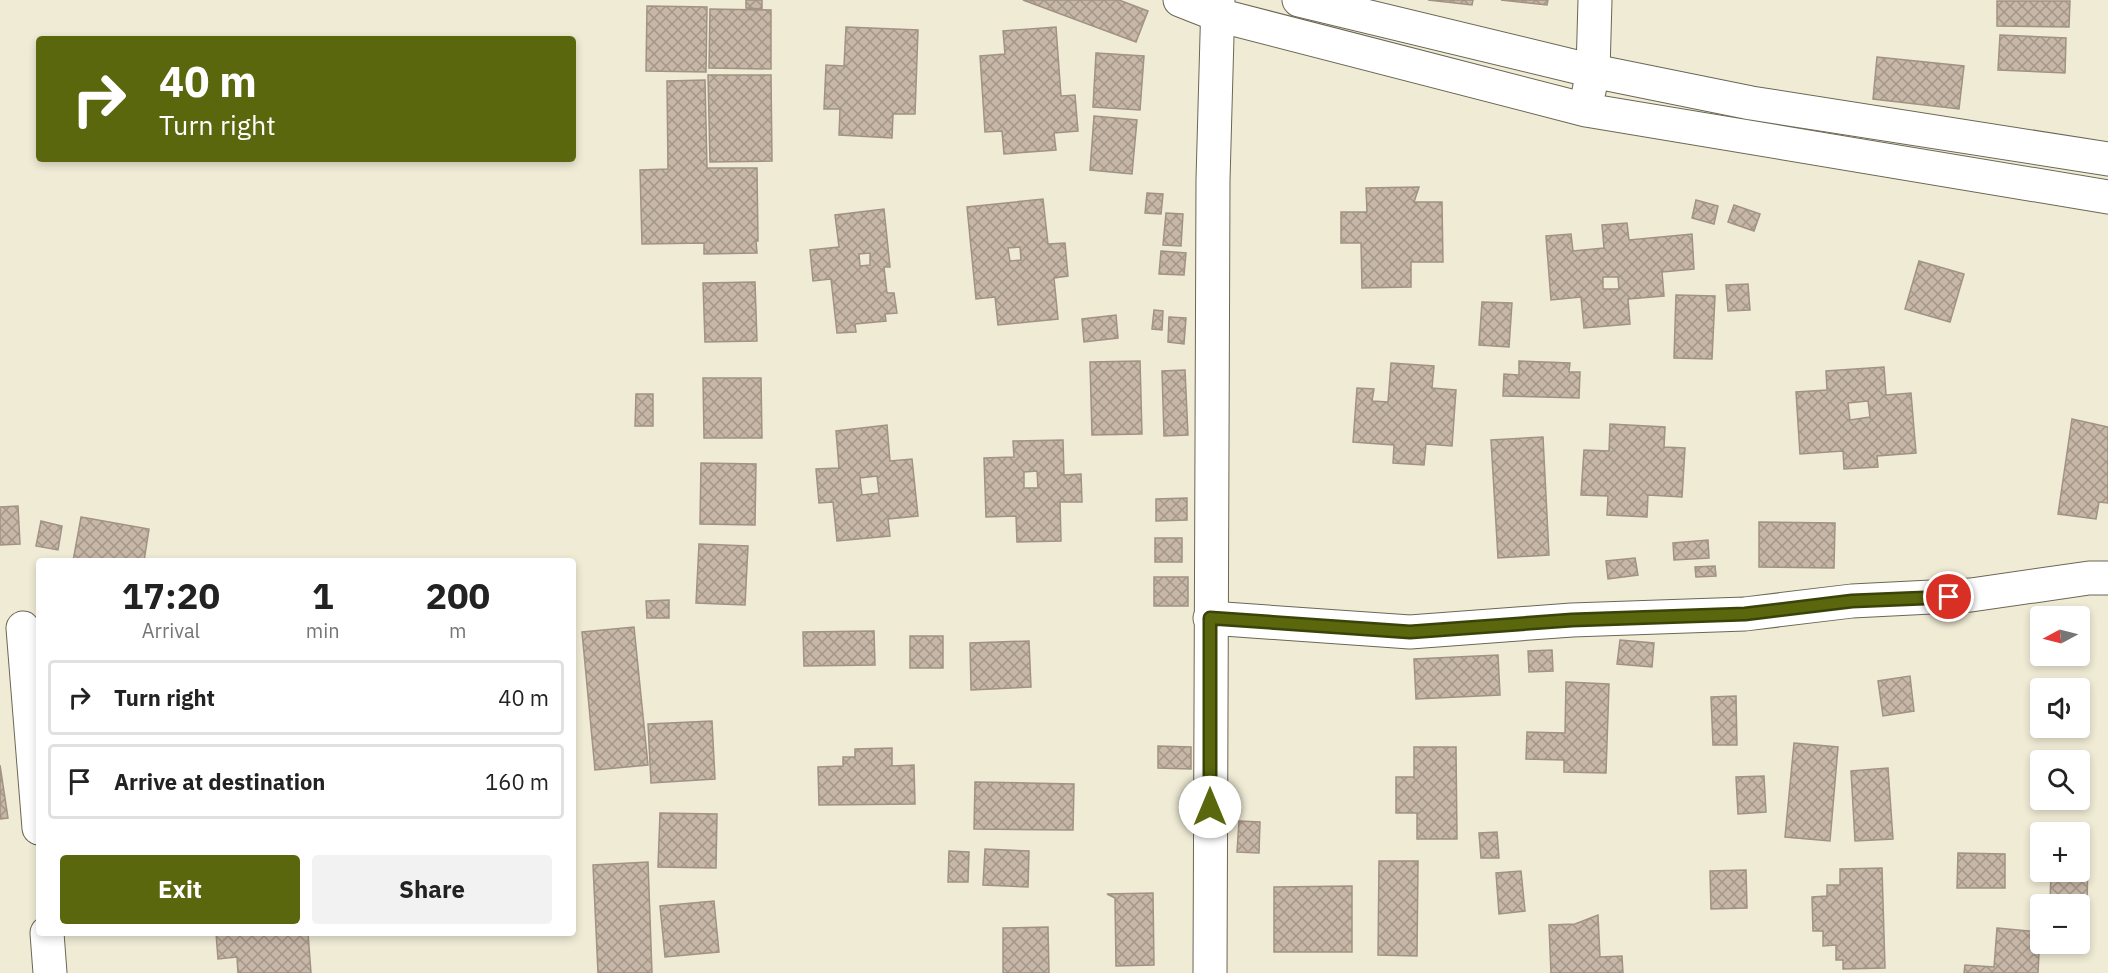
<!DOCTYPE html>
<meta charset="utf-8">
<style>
body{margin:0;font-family:"IBM Plex Sans",sans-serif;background:#f2f2f2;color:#222;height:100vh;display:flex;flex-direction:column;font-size:22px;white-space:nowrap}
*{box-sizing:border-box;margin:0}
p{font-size:20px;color:#767676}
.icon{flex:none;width:33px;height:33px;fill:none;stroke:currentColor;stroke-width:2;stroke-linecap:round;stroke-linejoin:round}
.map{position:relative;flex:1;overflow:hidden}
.side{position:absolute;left:36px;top:558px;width:540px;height:378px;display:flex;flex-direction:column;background:#fff;border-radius:6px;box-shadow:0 3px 9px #0003}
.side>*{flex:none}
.hud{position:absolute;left:36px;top:36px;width:540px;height:126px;border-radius:6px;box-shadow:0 3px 9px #0003;background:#5a670d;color:#fff;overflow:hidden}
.needle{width:39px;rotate:263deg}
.tools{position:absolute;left:2030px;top:606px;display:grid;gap:12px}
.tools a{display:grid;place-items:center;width:60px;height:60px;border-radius:6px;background:#fff;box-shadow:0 3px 9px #0003;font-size:30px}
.pin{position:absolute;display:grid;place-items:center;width:51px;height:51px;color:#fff;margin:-26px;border:3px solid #fff;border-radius:50%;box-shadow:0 2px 6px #0007}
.me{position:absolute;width:66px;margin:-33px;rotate:0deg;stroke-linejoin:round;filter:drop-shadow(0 0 4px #0008)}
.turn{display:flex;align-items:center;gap:21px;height:126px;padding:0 24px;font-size:27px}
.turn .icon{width:78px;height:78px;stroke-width:2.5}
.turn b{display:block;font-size:42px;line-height:51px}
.eta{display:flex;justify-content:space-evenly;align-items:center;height:102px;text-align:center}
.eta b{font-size:36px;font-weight:700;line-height:42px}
.primary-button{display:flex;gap:12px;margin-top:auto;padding:12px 24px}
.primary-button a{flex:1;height:69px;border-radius:6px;background:#5a670d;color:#fff;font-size:24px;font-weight:700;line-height:69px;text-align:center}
.primary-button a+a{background:#f2f2f2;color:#222}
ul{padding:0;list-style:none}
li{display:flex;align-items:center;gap:18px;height:75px;margin:0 12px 9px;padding:0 12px;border:3px solid #e0e0e0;border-radius:6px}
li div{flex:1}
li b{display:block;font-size:22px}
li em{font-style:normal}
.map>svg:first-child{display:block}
</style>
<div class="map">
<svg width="2108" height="973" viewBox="0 0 2108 973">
<defs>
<pattern id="building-cross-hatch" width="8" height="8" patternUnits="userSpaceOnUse" patternTransform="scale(1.5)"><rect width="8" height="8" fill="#c7b7a7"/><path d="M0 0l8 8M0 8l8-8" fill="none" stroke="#a39688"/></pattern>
</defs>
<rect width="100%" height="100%" fill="#efebd5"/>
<g fill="url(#building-cross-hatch)" stroke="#a19283" stroke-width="1.5" fill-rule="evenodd">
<polygon points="746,0 762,0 762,9 746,8"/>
<polygon points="1023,0 1119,0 1148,11 1136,42"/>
<polygon points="1428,0 1473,0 1472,5"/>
<polygon points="1501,0 1548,0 1547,5"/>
<polygon points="1997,1 2070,1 2069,27 1997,26"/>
<polygon points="647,6 707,7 706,72 646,71"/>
<polygon points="710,9 771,10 771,69 709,68"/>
<polygon points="846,27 918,30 915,114 893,114 892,138 839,135 840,109 824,109 826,65 844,66"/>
<polygon points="1056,27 1061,96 1075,95 1078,131 1054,133 1056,150 1004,154 1002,131 985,132 980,56 1005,54 1003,31"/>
<polygon points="2000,35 2066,38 2065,73 1998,70"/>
<polygon points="1096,53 1144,56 1140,110 1093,107"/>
<polygon points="1877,57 1964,66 1959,109 1873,99"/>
<polygon points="708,75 771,75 772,161 710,162"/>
<polygon points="705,80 707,168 757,168 758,241 756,241 757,253 704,254 704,243 642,244 640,170 668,169 667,81"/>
<polygon points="1094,116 1137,120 1132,174 1090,170"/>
<polygon points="1419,187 1414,202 1442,202 1443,262 1411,262 1411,287 1362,288 1361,243 1341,243 1341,212 1367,212 1366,188"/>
<polygon points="1147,193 1163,194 1161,214 1145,213"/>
<path d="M 1043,199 L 1048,244 L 1065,243 L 1068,276 L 1054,278 L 1058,319 L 998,325 L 995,297 L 976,299 L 967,207 ZM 1020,247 L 1021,260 L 1010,261 L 1008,248 Z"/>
<polygon points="1696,200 1718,206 1714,224 1692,218"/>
<polygon points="1734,205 1760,214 1754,231 1728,222"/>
<path d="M 884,209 L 890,267 L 884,267 L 887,293 L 894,293 L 897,313 L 885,314 L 886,321 L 855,324 L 856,332 L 837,333 L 831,279 L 813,281 L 810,250 L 839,247 L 835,215 ZM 870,253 L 870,265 L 860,266 L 859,254 Z"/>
<polygon points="1166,213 1183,214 1181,246 1163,245"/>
<path d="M 1627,223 L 1629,240 L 1692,234 L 1694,269 L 1662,272 L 1664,296 L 1628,299 L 1630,324 L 1584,328 L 1581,297 L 1551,300 L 1546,236 L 1571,234 L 1573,251 L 1604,248 L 1602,225 ZM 1603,277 L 1618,277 L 1619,289 L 1603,289 Z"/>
<polygon points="1161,251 1186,253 1184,275 1159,274"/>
<polygon points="1919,261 1964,274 1950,322 1905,309"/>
<polygon points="755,282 757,341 705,342 703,283"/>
<polygon points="1748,284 1750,310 1728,311 1726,285"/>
<polygon points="1676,295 1715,296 1712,359 1674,358"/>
<polygon points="1482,302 1512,303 1509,347 1479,345"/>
<polygon points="1154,310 1163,311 1162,330 1152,329"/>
<polygon points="1116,315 1118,338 1084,342 1082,319"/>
<polygon points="1169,317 1186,318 1184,344 1168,342"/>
<polygon points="1140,361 1142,434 1092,435 1090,362"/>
<polygon points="1519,361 1570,363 1569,372 1580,372 1579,398 1503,396 1504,374 1519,375"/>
<polygon points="1391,363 1434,366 1432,388 1456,390 1452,446 1426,444 1424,465 1393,463 1394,445 1353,442 1357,388 1374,389 1372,401 1388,402"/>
<path d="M 1884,367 L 1886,395 L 1911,393 L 1916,453 L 1877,456 L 1878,467 L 1844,469 L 1843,451 L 1800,454 L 1796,392 L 1827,390 L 1826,371 ZM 1868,401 L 1870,417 L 1850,420 L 1848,403 Z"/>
<polygon points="1185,370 1188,435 1164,436 1162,371"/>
<polygon points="703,378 761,378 762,438 704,438"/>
<polygon points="636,394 653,394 653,426 635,426"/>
<polygon points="2072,419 2108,427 2108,503 2099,502 2096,519 2058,514"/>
<polygon points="1610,424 1665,427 1664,447 1685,448 1682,497 1648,495 1647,517 1607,515 1608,496 1581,495 1584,450 1609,451"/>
<path d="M 887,425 L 890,461 L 912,459 L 918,516 L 888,519 L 890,536 L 837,541 L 833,502 L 819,503 L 816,469 L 839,468 L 836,431 ZM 877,476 L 879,493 L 862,495 L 860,478 Z"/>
<polygon points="1543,437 1549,555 1498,558 1491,440"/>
<path d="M 1063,440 L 1064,475 L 1081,474 L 1082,502 L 1060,502 L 1061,541 L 1017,542 L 1016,516 L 986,517 L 984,458 L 1014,457 L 1013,441 ZM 1037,471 L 1038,488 L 1024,488 L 1024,472 Z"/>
<polygon points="701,463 756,464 755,525 700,524"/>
<polygon points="1187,498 1187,520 1156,521 1156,499"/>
<polygon points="18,506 20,544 0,545 0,507"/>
<polygon points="81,517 149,529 144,561 73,561"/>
<polygon points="41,521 62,526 58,550 36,546"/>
<polygon points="1759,522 1835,523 1834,568 1759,567"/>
<rect x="1155" y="538" width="27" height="24"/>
<polygon points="1708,540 1709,558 1674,560 1673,543"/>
<polygon points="699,544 748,546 745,605 696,603"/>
<polygon points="1635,558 1638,575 1608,579 1606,561"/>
<polygon points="1715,566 1716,576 1696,577 1695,567"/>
<rect x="1154" y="577" width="34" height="29"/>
<polygon points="669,600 669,618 647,618 646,601"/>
<polygon points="634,627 648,765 595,770 582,632"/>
<polygon points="874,631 875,665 804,666 803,632"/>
<rect x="910" y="636" width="33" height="32"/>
<polygon points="1620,640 1654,643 1652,667 1617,664"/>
<polygon points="1029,641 1031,687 971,690 970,643"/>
<polygon points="1552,650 1553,671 1529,672 1528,651"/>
<polygon points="1498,655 1500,695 1416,699 1414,659"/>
<polygon points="1910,676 1914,711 1883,716 1878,681"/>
<polygon points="1566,682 1609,684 1606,773 1564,772 1564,760 1526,759 1527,732 1565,733"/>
<polygon points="1736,696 1737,745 1713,745 1711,697"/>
<polygon points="712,721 715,779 651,783 648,724"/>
<polygon points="1794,743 1838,747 1830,841 1785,837"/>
<polygon points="1158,746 1191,747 1191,769 1158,768"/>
<polygon points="1414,747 1456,747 1457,839 1417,839 1417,813 1396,813 1396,777 1414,777"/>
<polygon points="892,748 892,766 914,765 915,804 819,805 818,767 843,766 843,757 855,757 855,749"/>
<polygon points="0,765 8,818 0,819"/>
<polygon points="1888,768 1893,839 1855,841 1851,771"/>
<polygon points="1764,776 1766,812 1738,814 1736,777"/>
<polygon points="975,782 1074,784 1073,830 974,829"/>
<polygon points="660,813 717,814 716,868 658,867"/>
<polygon points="1239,821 1260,822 1259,853 1237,852"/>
<polygon points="1497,832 1499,858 1481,858 1479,833"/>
<polygon points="985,849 1029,851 1028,887 983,885"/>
<polygon points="949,851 969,852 968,882 948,882"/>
<polygon points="1958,853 2005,854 2005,888 1957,888"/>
<polygon points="2079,854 2088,854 2087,907 2079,907 2079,904 2050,904 2051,872 2079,872"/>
<polygon points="1379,861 1418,861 1417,956 1378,955"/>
<polygon points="648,862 652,973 598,973 593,865"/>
<polygon points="1882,868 1885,968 1843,969 1843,960 1836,960 1836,945 1823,946 1823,931 1813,931 1812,897 1827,896 1827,885 1840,885 1840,869"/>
<polygon points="1746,870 1747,908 1711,909 1710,871"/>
<polygon points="1521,871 1525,911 1499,914 1496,873"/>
<polygon points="1352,886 1352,952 1274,952 1274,887"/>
<polygon points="1153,893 1154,965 1116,966 1115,898 1107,894"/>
<polygon points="714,901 719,952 665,957 660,906"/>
<polygon points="1598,915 1600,957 1622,956 1623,973 1551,973 1549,925 1575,924"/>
<polygon points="1048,927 1049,973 1003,973 1003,928"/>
<polygon points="1997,928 2040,932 2038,973 1964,973 1965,965 1994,967"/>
<polygon points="216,933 308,933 311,973 238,973 237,957 218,959"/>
</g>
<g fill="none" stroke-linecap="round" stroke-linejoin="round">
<g stroke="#6b6755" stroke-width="35">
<g id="minor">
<polyline points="1180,0 1218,15 1586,110 2108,197"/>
<polyline points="1299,0 1593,71 1751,103 2108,159"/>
<polyline points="1589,91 1593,71 1595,0"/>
<polyline points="1210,618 1410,632 1572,620 1745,614 1852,601 1971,595 2089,578 2108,578"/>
<polyline points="23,628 39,828"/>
<polyline points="47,933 50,973"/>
<polyline points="1210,973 1213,180 1218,0"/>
</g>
</g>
<use href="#minor" stroke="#fff" stroke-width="33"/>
</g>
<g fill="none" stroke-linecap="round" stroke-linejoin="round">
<g stroke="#3a4308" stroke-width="15">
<polyline id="route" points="1210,807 1210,618 1410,632 1572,620 1745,614 1852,601 1949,597"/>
</g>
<use href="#route" stroke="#5a670d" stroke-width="10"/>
</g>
</svg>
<div class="tools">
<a><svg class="needle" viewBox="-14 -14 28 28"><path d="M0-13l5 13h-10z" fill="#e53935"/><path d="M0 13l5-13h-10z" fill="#767676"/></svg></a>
<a><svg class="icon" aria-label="sound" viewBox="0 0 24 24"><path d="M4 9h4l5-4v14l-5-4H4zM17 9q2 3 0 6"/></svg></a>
<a><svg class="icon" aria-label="search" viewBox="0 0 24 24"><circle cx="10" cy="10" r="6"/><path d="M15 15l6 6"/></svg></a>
<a>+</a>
<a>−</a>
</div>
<div class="pin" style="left:1949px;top:597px;background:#d93025"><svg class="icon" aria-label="arrive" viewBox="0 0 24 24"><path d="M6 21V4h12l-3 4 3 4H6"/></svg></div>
<svg class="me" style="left:1210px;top:807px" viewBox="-20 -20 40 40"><circle r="19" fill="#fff"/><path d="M0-13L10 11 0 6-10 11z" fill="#5a670d"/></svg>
<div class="hud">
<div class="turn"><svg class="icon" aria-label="right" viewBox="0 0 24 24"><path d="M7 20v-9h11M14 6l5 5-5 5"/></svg><div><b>40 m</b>Turn right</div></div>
</div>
<section class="side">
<div class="eta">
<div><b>17:20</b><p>Arrival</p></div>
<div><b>1</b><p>min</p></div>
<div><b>200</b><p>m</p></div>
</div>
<ul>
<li><svg class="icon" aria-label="right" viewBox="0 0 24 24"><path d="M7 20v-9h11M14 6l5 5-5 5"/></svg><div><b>Turn right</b></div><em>40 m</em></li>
<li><svg class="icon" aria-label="arrive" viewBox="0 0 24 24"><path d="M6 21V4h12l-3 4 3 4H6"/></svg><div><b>Arrive at destination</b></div><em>160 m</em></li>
</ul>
<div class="primary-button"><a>Exit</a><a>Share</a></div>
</section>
</div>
